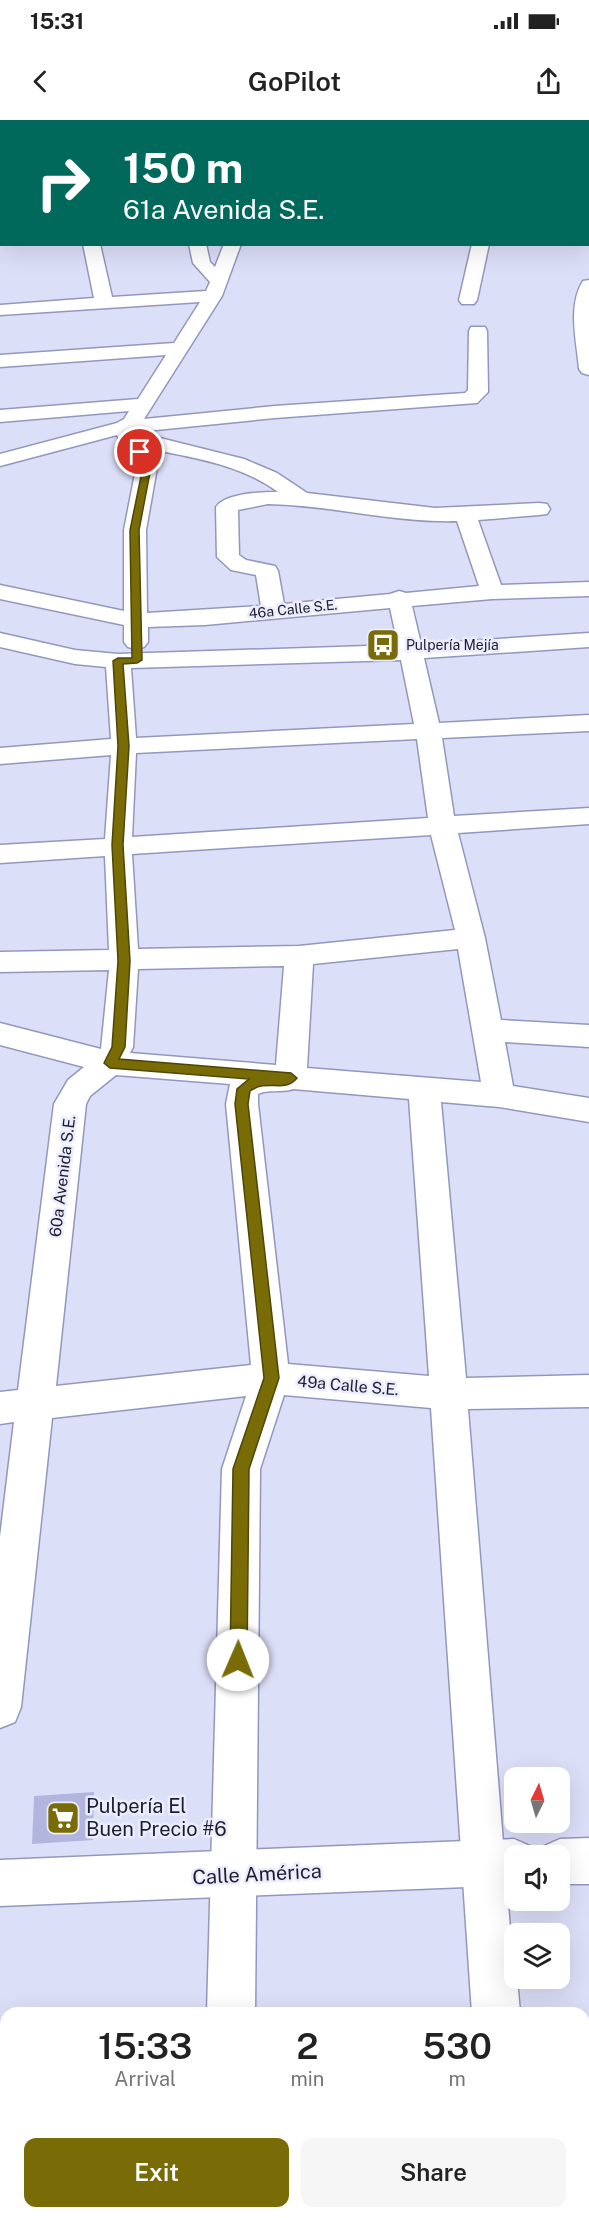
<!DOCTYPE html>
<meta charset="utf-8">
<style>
body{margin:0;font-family:"Public Sans",sans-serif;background:#f6f6f6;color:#222;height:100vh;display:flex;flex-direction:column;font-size:22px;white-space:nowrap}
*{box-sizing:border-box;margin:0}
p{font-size:20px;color:#767676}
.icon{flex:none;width:33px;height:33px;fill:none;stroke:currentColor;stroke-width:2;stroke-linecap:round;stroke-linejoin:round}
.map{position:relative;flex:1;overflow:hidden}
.details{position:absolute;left:0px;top:1887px;width:590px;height:212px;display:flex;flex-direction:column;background:#fff;border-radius:18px 18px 0 0;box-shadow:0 6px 24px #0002}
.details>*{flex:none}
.hud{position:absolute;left:0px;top:0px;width:590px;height:126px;box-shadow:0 6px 24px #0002;background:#00695c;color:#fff;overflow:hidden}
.needle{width:39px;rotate:5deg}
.tools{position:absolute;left:504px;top:1647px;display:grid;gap:12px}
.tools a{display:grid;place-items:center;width:66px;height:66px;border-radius:12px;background:#fff;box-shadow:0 6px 24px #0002;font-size:30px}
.pin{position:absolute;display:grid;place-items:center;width:51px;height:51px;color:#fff;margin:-26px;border:3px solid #fff;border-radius:50%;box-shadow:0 2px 6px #0007}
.me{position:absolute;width:66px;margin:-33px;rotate:1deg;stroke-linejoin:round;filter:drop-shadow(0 0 4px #0008)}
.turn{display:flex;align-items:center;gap:21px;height:126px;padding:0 24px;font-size:27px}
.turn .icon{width:78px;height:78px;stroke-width:2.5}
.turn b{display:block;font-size:42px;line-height:51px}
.eta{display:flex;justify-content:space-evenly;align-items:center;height:102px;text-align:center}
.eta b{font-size:36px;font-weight:600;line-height:42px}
.action{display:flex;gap:12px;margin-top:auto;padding:12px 24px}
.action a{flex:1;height:69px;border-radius:12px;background:#796c06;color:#fff;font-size:24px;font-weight:600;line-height:69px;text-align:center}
.action a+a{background:#f6f6f6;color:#222}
.status{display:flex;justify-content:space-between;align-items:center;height:42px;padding:0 30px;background:#fff;direction:ltr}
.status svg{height:16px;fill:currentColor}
header{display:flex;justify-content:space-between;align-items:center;height:78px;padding:0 24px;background:#fff;font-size:27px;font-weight:600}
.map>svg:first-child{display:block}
</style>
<div class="status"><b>15:31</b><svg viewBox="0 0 49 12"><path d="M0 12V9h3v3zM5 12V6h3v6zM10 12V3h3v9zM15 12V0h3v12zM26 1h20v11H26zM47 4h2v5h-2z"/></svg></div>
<header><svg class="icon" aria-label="back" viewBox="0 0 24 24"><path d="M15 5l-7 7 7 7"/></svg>GoPilot<svg class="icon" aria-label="share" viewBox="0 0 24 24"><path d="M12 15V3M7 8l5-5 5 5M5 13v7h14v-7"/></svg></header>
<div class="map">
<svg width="589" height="2098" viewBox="0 0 589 2098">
<rect width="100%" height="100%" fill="#dcdff8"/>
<polygon fill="#b2b6de" points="94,1672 93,1720 32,1724 34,1676"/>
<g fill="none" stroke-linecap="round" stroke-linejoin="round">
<g stroke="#9397be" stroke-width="3">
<g id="street">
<polygon points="276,0 290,0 275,2"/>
<polygon points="391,0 429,0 390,2"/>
<rect x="588" y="14" width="1" height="10"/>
<rect x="0" y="20" width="2" height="10"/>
<rect x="0" y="50" width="2" height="10"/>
<rect x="588" y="92" width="1" height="10"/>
<path d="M 83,124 L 100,124 L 112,177 L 206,171 L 210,162 L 193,143 L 189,124 L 206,124 L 210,142 L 215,147 L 224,124 L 241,124 L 222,176 L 144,299 L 275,286 L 465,273 L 468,270 L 469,211 L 471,207 L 485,207 L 487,211 L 488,272 L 477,283 L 275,298 L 136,312 L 244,339 L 277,353 L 307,373 L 435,388 L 539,383 L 547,384 L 550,389 L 547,394 L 539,395 L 478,400 L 501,465 L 589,462 L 589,476 L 492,479 L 412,486 L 421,524 L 589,513 L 589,527 L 424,538 L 439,603 L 589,595 L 589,611 L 442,618 L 454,696 L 589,688 L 589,704 L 458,713 L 485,818 L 501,900 L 589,905 L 589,927 L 505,922 L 513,966 L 589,978 L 589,1002 L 499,987 L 441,982 L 466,1258 L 589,1255 L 589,1287 L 468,1289 L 514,1858 L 517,1858 L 520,1893 L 472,1893 L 431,1288 L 284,1275 L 260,1349 L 255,1893 L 207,1893 L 222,1349 L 246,1276 L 52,1298 L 21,1587 L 15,1602 L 0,1608 L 0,1417 L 14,1302 L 0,1304 L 0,1272 L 18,1270 L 54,984 L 68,960 L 84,947 L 0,925 L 0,903 L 101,929 L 109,850 L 0,852 L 0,832 L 109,830 L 105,736 L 0,743 L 0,725 L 105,719 L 111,635 L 0,644 L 0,628 L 111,619 L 106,547 L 75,544 L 0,527 L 0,513 L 75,530 L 118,534 L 398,525 L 390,488 L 205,505 L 148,507 L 148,522 L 144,527 L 136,529 L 128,527 L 124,522 L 124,505 L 0,479 L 0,465 L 124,491 L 124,410 L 137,343 L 123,328 L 117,315 L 0,346 L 0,334 L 117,303 L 124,299 L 129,291 L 0,302 L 0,290 L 138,279 L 166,235 L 0,247 L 0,235 L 174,223 L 200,182 L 0,195 L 0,185 L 94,178 ZM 145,328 C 190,337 240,344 278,372 C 262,372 226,373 216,387 L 217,437 L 231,450 L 256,455 L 261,486 L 147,493 L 146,410 L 158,342 ZM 268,384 C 331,385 393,403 457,401 L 479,466 L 406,473 L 399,471 L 390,474 L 284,484 L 278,451 L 275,446 L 246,440 L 239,435 L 238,390 ZM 401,540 L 414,604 L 136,618 L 131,548 ZM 417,619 L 428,698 L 132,717 L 136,633 ZM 431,715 L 455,810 L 299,826 L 138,829 L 132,734 ZM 458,829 L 481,962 L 307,948 L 313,844 ZM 284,846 L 276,945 L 130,933 L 133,927 L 138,849 ZM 116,955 L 230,964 L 226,984 L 251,1245 L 56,1266 L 86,984 L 90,976 ZM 293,969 L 409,979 L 429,1256 L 288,1244 L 258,984 L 258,974 C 268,969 282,973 293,969 Z"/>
<polygon points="472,124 489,124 477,180 474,184 462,184 459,180"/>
<path d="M 589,160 L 589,255 L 582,253 L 579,249 C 577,222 567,186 583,161 Z"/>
<rect x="200" y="2092" width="52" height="6"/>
<polygon points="488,2092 540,2092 541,2098 489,2098"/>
</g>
</g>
<g stroke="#9397be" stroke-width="3">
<g id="secondary">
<polygon points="589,1718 589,1764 560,1764 560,1736 540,1736 544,1726 560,1719"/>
<polygon points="514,1719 530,1726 534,1736 514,1736 514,1765 0,1786 0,1740"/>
</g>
</g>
<use href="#street" fill="#fff" fill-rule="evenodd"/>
<use href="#secondary" fill="#fff" fill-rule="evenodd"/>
</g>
<path fill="#796c06" stroke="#4f4604" stroke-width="1.5" d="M 137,330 L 143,330 L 152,342 L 139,410 L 142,540 L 137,543 L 123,544 L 129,626 L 123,725 L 130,841 L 125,927 L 119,939 L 291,953 L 297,958 C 284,974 268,958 250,971 L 248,984 L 279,1258 L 249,1349 L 247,1540 L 244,1546 L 238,1549 L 232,1546 L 230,1540 L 233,1349 L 264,1258 L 235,984 L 237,969 L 249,959 L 110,948 L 104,943 L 112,927 L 118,841 L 112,725 L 118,626 L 113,541 L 118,538 L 132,538 L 130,410 L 144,342 L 135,332 Z"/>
<defs>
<g id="bus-square" transform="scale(1.725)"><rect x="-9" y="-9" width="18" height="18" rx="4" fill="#796c06" stroke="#ebedfe"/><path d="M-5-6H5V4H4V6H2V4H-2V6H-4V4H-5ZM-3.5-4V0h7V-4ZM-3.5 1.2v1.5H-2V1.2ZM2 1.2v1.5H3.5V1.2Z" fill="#fff"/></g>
<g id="supermarket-square" transform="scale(1.725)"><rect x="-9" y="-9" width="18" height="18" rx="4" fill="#796c06" stroke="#ebedfe"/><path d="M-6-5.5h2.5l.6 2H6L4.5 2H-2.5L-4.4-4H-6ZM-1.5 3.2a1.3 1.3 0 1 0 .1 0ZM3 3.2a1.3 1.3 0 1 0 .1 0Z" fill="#fff"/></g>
</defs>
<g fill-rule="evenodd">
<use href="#bus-square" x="383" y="525"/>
<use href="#supermarket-square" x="63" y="1698"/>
</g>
<g text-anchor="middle" stroke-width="5" stroke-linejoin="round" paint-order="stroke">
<g font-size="14" fill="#1d1e2d" stroke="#ebedfe">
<text transform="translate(293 489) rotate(-6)" y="5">46a Calle S.E.</text>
</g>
<g font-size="14" fill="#1d1e2d" stroke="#ebedfe" text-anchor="start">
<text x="406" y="530">Pulpería Mejía</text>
</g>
<g font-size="16" fill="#1d1e2d" stroke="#ebedfe">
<text transform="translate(62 1056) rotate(-83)" y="6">60a Avenida S.E.</text>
<text transform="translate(348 1265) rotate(5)" y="6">49a Calle S.E.</text>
</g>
<g font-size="20" fill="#1d1e2d" stroke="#ebedfe" text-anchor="start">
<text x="86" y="1693">Pulpería El<tspan x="86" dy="23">Buen Precio #6</tspan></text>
</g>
<g font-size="20" fill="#1d1e2d" stroke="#ebedfe">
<text transform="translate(257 1754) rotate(-3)" y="7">Calle América</text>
</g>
</g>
</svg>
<div class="tools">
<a><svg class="needle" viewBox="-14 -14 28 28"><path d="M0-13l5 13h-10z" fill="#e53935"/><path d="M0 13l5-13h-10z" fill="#767676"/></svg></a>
<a><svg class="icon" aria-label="sound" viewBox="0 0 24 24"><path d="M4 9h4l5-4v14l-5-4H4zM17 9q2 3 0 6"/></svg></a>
<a><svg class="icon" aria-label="layers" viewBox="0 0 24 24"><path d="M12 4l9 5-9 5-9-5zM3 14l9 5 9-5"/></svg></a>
</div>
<div class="pin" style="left:140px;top:332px;background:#d93025"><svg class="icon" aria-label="arrive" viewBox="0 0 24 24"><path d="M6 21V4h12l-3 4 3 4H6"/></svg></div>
<svg class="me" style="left:238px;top:1540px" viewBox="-20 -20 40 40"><circle r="19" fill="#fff"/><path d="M0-13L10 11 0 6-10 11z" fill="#796c06"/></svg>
<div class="hud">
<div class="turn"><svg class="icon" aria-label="right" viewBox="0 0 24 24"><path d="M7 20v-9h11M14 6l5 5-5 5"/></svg><div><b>150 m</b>61a Avenida S.E.</div></div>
</div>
<section class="details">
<div class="eta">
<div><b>15:33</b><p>Arrival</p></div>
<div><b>2</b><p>min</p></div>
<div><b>530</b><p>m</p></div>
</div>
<div class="action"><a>Exit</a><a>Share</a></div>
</section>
</div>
